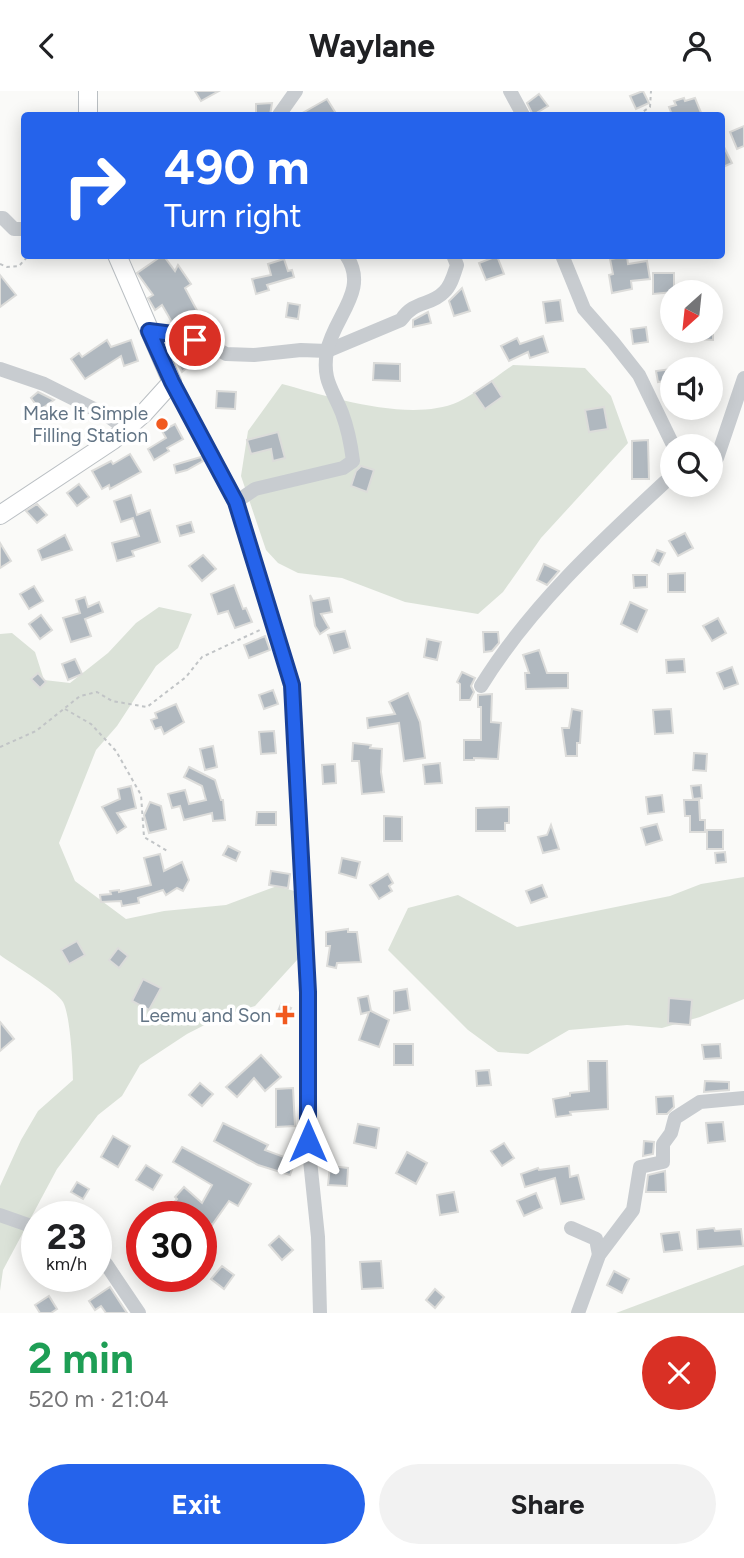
<!DOCTYPE html>
<meta charset="utf-8">
<style>
body{margin:0;font-family:Figtree,sans-serif;background:#f2f2f2;color:#202124;height:100vh;display:flex;flex-direction:column;font-size:26px;white-space:nowrap}
*{box-sizing:border-box;margin:0}
p{font-size:23px;color:#757577}
.icon{flex:none;width:38px;height:38px;fill:none;stroke:currentColor;stroke-width:2;stroke-linecap:round;stroke-linejoin:round}
.map{position:relative;height:1222px;overflow:hidden}
.drawer{display:flex;flex-direction:column;background:#fff;flex:1}
.drawer>*{flex:none}
.banner{position:absolute;left:21px;top:21px;width:704px;height:147px;border-radius:7px;box-shadow:0 4px 18px #0003;background:#2563eb;color:#fff;overflow:hidden}
.needle{width:46px;rotate:207deg}
.controls{position:absolute;left:660px;top:189px;display:grid;gap:14px}
.controls a{display:grid;place-items:center;width:63px;height:63px;border-radius:50%;background:#fff;box-shadow:0 4px 18px #0003;font-size:35px}
.speed{position:absolute;left:21px;top:1110px;display:flex;gap:14px;font-size:35px;font-weight:700;text-align:center}
.speed>*{display:grid;place-content:center;width:91px;height:91px;border-radius:50%;background:#fff;box-shadow:0 4px 18px #0003;line-height:1}
.speed small{font-size:18px;font-weight:400}
.speed .limit{border:10px solid #d22;background:#fff;color:#111}
.pin{position:absolute;display:grid;place-items:center;width:60px;height:60px;color:#fff;margin:-30px;border:4px solid #fff;border-radius:50%;box-shadow:0 2px 7px #0007}
.me{position:absolute;width:77px;margin:-38px;rotate:0deg;stroke-linejoin:round;filter:drop-shadow(0 0 5px #0008)}
.turn{display:flex;align-items:center;gap:24px;height:147px;padding:0 28px;font-size:32px}
.turn .icon{width:91px;height:91px;stroke-width:2.5}
.turn b{display:block;font-size:49px;line-height:60px}
.round{display:grid;place-items:center;flex:none;width:74px;height:74px;border-radius:37px;background:#f2f2f2}
.headline{display:flex;align-items:center;justify-content:space-between;height:119px;padding:0 28px}
h1{font-size:42px;font-weight:700;line-height:52px;color:#1e9e55}
.action{display:flex;gap:14px;margin-top:auto;padding:14px 28px}
.action a{flex:1;height:80px;border-radius:42px;background:#2563eb;color:#fff;font-size:28px;font-weight:700;line-height:80px;text-align:center}
.action a+a{background:#f2f2f2;color:#202124}
header{display:flex;justify-content:space-between;align-items:center;height:91px;padding:0 28px;background:#fff;font-size:32px;font-weight:700}
.map>svg:first-child{display:block}
</style>
<header><svg class="icon" aria-label="back" viewBox="0 0 24 24"><path d="M15 5l-7 7 7 7"/></svg>Waylane<svg class="icon" aria-label="person" viewBox="0 0 24 24"><circle cx="12" cy="8" r="4"/><path d="M4 21q1-7 8-7t8 7"/></svg></header>
<div class="map">
<svg width="744" height="1222" viewBox="0 0 744 1222">
<rect width="100%" height="100%" fill="#fafaf8"/>
<g fill="#dbe2d8">
<path d="M 513,274 L 585,277 L 611,305 L 628,352 L 541,447 L 503,501 L 478,523 L 405,511 L 342,487 L 298,482 L 278,472 L 266,459 L 241,385 L 248,340 L 282,293 C 330,306 410,332 458,311 C 477,302 495,286 513,274 Z"/>
<path d="M 159,516 L 192,523 L 178,557 L 156,575 L 117,635 L 96,659 L 59,752 L 75,790 L 126,828 L 164,820 L 226,814 L 277,795 L 308,804 L 308,857 L 255,915 L 222,925 L 187,943 L 140,974 L 122,1005 L 98,1024 L 57,1078 L 3,1179 L 0,1200 L 0,1095 L 21,1049 L 38,1020 L 73,989 C 73,973 70,923 63,911 C 57,900 12,873 0,864 L 0,543 L 12,542 L 35,561 L 44,589 L 70,592 L 108,562 L 136,532 Z"/>
<polygon points="744,786 744,908 700,926 662,937 627,934 569,939 528,963 498,961 468,939 388,859 408,817 458,804 517,836 670,805 701,793"/>
<polygon points="744,1174 744,1222 616,1222"/>
</g>
<g fill="#b0b8bf" stroke="#dcdcda" stroke-width="2">
<polygon points="195,0 219,0 201,10"/>
<polygon points="643,0 649,12 636,18 630,5"/>
<polygon points="539,3 548,15 533,24 527,12"/>
<polygon points="684,7 685,10 695,7 702,24 672,24 669,16 676,14 674,10"/>
<polygon points="327,8 337,24 299,24"/>
<polygon points="272,12 270,24 256,24 256,13"/>
<polygon points="744,35 744,55 737,58 730,41"/>
<polygon points="721,50 732,72 721,77"/>
<polygon points="163,164 175,180 178,174 191,193 185,197 200,225 182,234 173,233 162,214 155,219 148,207 153,204 137,182"/>
<polygon points="497,165 504,183 486,189 479,172"/>
<polygon points="627,165 628,173 647,170 650,188 631,190 632,198 612,202 609,184 613,183 610,168"/>
<polygon points="284,168 288,180 292,179 294,186 267,194 269,199 256,203 252,188 271,184 268,173"/>
<polygon points="653,182 674,182 674,201 653,203"/>
<polygon points="0,184 16,204 0,216"/>
<polygon points="462,197 470,220 454,225 449,210"/>
<polygon points="560,209 563,230 546,232 543,211"/>
<polygon points="288,212 300,214 298,228 286,226"/>
<polygon points="428,221 431,232 413,236 413,229"/>
<polygon points="646,236 648,251 633,253 631,238"/>
<polygon points="680,240 713,240 713,249 680,247"/>
<polygon points="543,245 548,261 530,267 528,261 509,270 501,255 517,247 520,253"/>
<polygon points="107,249 111,256 131,249 138,270 124,275 121,265 85,288 71,268 79,262 82,266"/>
<polygon points="181,254 195,270 182,281 172,262"/>
<polygon points="374,272 400,273 400,290 373,289"/>
<polygon points="672,278 672,289 658,291 656,280"/>
<polygon points="492,290 502,306 485,318 474,302"/>
<polygon points="217,300 236,301 235,318 216,317"/>
<polygon points="38,301 54,309 40,319 31,307"/>
<polygon points="604,316 608,338 589,341 585,319"/>
<polygon points="175,333 183,348 167,357 169,360 154,369 148,358 166,347 162,340"/>
<polygon points="278,341 285,367 273,370 271,358 251,363 247,349"/>
<polygon points="648,349 649,388 632,388 632,350"/>
<polygon points="130,363 141,381 110,398 109,394 102,398 92,380 111,370 113,373"/>
<polygon points="201,366 203,370 187,379 176,382 174,374"/>
<polygon points="361,375 374,379 367,401 351,395 356,380"/>
<polygon points="79,393 89,406 77,415 67,402"/>
<polygon points="131,404 137,424 150,419 160,451 132,460 134,465 117,470 112,452 139,445 133,427 121,431 114,410"/>
<polygon points="37,413 47,424 37,432 26,420"/>
<polygon points="191,431 194,441 180,445 177,435"/>
<polygon points="685,442 693,457 678,465 669,450"/>
<polygon points="65,444 72,459 42,469 38,459"/>
<polygon points="0,452 11,470 0,477"/>
<polygon points="657,459 665,462 659,474 652,470"/>
<polygon points="203,464 216,478 202,490 189,475"/>
<polygon points="544,473 559,480 547,494 537,489"/>
<polygon points="685,482 685,501 668,501 668,483"/>
<polygon points="633,484 647,484 647,496 634,497"/>
<polygon points="234,494 243,518 246,517 252,531 235,537 228,520 218,523 211,503"/>
<polygon points="34,495 43,510 29,518 20,503"/>
<polygon points="310,504 313,510 329,507 332,521 321,523 329,537 320,543 315,535"/>
<polygon points="85,506 88,516 99,511 103,521 85,528 91,545 71,551 63,527 80,522 76,509"/>
<polygon points="630,511 647,519 637,541 621,533"/>
<polygon points="41,524 52,539 40,548 29,533"/>
<polygon points="718,527 726,542 712,550 703,535"/>
<polygon points="345,540 350,557 334,562 328,544"/>
<polygon points="483,541 498,541 499,552 492,560 484,561"/>
<polygon points="265,545 270,559 249,567 244,554"/>
<polygon points="427,548 441,551 437,569 424,566"/>
<polygon points="539,559 547,582 568,582 568,597 526,598 525,582 529,582 523,564"/>
<polygon points="75,568 82,583 68,589 62,573"/>
<polygon points="684,568 685,581 667,582 666,569"/>
<polygon points="732,576 738,593 724,598 717,582"/>
<polygon points="462,581 475,587 471,595 474,601 470,609 460,609 460,593 457,591"/>
<polygon points="38,582 46,591 40,597 31,588"/>
<polygon points="273,599 278,613 264,618 259,604"/>
<polygon points="408,602 420,631 425,667 404,670 399,632 368,637 367,627 395,623 389,611"/>
<polygon points="492,603 491,631 501,632 498,668 474,667 474,669 464,669 464,649 481,649 481,616 478,616 478,604"/>
<polygon points="176,613 184,631 164,643 161,636 155,638 151,629 157,627 155,622"/>
<polygon points="572,618 582,620 580,652 577,652 577,665 566,665 562,637 569,637"/>
<polygon points="671,618 673,642 655,643 653,619"/>
<polygon points="274,640 276,662 261,663 259,641"/>
<polygon points="353,652 371,654 370,657 382,658 381,681 384,701 362,703 359,670 352,670"/>
<polygon points="213,655 217,676 205,679 200,658"/>
<polygon points="694,662 707,663 706,680 693,679"/>
<polygon points="440,672 442,692 425,693 423,674"/>
<polygon points="335,673 336,692 323,693 322,674"/>
<polygon points="189,676 215,689 221,709 223,709 225,729 213,730 212,722 184,729 180,715 172,717 168,703 185,699 189,713 206,709 202,695 184,686"/>
<polygon points="701,694 702,707 693,708 691,695"/>
<polygon points="131,695 136,717 117,722 126,736 117,742 102,716 120,708 118,698"/>
<polygon points="662,704 664,721 648,723 646,706"/>
<polygon points="684,709 699,709 700,729 705,729 705,741 690,741 690,725 685,725"/>
<polygon points="150,711 161,715 166,738 149,742 144,724"/>
<polygon points="509,716 509,732 505,732 505,740 476,740 476,717"/>
<polygon points="257,721 276,721 276,734 256,734"/>
<polygon points="384,725 402,726 402,750 384,750"/>
<polygon points="657,733 662,749 646,754 641,737"/>
<polygon points="551,734 559,758 543,762 538,746 547,744"/>
<rect x="707" y="739" width="16" height="19"/>
<polygon points="228,755 240,761 236,770 223,764"/>
<polygon points="725,761 726,771 716,772 715,762"/>
<polygon points="160,763 164,780 182,771 189,789 183,800 177,797 166,804 163,799 138,807 139,812 122,815 121,810 101,811 100,804 111,803 110,800 119,799 119,801 151,794 144,767"/>
<polygon points="342,767 360,771 356,787 339,782"/>
<polygon points="271,780 290,783 288,797 269,794"/>
<polygon points="388,783 393,792 389,795 392,800 379,808 370,794"/>
<polygon points="542,794 547,806 531,812 526,800"/>
<polygon points="348,838 348,841 357,841 361,871 337,872 336,877 327,875 330,855 326,855 326,841"/>
<polygon points="77,850 85,864 69,873 61,859"/>
<polygon points="118,857 128,865 119,877 109,869"/>
<polygon points="143,888 161,897 149,919 132,910"/>
<polygon points="407,898 410,919 394,922 394,900"/>
<polygon points="368,905 371,920 389,929 379,956 359,949 369,921 361,923 358,907"/>
<polygon points="669,907 692,909 690,934 668,932"/>
<polygon points="281,913 291,917 285,929 276,925"/>
<polygon points="0,931 14,948 0,960"/>
<rect x="394" y="953" width="19" height="21"/>
<polygon points="720,953 721,967 704,968 702,954"/>
<polygon points="261,964 281,986 265,1000 254,987 237,1006 226,996"/>
<polygon points="588,970 607,970 608,1018 570,1021 571,1024 556,1026 553,1008 570,1005 570,1002 589,1000"/>
<polygon points="489,979 491,994 477,995 476,980"/>
<polygon points="705,990 729,991 729,999 704,1001"/>
<polygon points="200,992 213,1003 202,1015 189,1004"/>
<polygon points="293,997 295,1035 276,1036 276,998"/>
<polygon points="673,1005 674,1016 667,1023 657,1023 656,1006"/>
<polygon points="723,1031 725,1050 708,1052 706,1032"/>
<polygon points="223,1032 268,1054 265,1059 295,1070 290,1084 258,1074 214,1050"/>
<polygon points="358,1033 379,1037 376,1057 354,1052"/>
<polygon points="113,1045 130,1055 118,1076 101,1066"/>
<polygon points="644,1050 654,1051 653,1063 643,1065"/>
<polygon points="504,1052 514,1067 502,1075 491,1060"/>
<polygon points="182,1056 251,1093 238,1115 229,1110 212,1134 190,1118 184,1125 162,1125 177,1108 175,1106 184,1096 202,1112 212,1094 173,1071"/>
<polygon points="407,1061 427,1072 416,1093 396,1082"/>
<polygon points="146,1074 162,1084 153,1099 136,1089"/>
<polygon points="330,1075 348,1077 347,1095 328,1094"/>
<polygon points="569,1075 570,1086 578,1084 584,1108 561,1113 555,1087 525,1096 521,1083 538,1077 539,1079"/>
<polygon points="665,1080 666,1101 646,1101 648,1084"/>
<polygon points="77,1091 89,1098 83,1108 71,1101"/>
<polygon points="454,1101 458,1121 440,1124 437,1104"/>
<polygon points="536,1102 542,1117 524,1125 517,1110"/>
<polygon points="714,1137 715,1140 741,1138 743,1155 698,1158 697,1139"/>
<polygon points="679,1141 682,1159 664,1161 661,1143"/>
<polygon points="279,1145 293,1159 282,1169 269,1154"/>
<polygon points="381,1170 383,1197 362,1198 360,1171"/>
<polygon points="222,1175 234,1184 224,1198 211,1188"/>
<polygon points="614,1180 629,1188 622,1202 607,1194"/>
<polygon points="110,1196 127,1222 106,1222 101,1215 95,1219 89,1210"/>
<polygon points="435,1198 444,1206 435,1217 426,1209"/>
<polygon points="49,1205 57,1218 51,1222 40,1222 35,1214"/>
</g>
<g fill="none" stroke-linecap="round" stroke-linejoin="round">
<g stroke="#babfc3" stroke-width="20">
<g id="major">
<polyline points="88,24 88,0"/>
<polyline points="0,424 113,349 144,322 172,291 117,164"/>
</g>
</g>
<g stroke="#c1c4c6" stroke-width="2" stroke-dasharray="3.5 3.5" stroke-linecap="butt">
<polyline points="638,24 650,16 651,0"/>
<polyline points="0,173 7,176 19,175 29,164"/>
<polyline points="65,618 91,633 116,660 141,704 144,746 169,761"/>
<polyline points="0,656 36,640 80,605 97,601 112,610 147,616 186,586 202,566 262,538"/>
</g>
<g stroke="#c8ccd0" stroke-width="14">
<polyline points="510,0 523,24"/>
<polyline points="279,24 296,0"/>
<polyline points="0,127 3,127 14,138 24,138"/>
<polyline points="562,164 584,218 613,251 639,284 672,352 676,355"/>
<path d="M 149,240 L 181,244 L 210,254 L 226,263 L 254,264 L 301,259 L 327,260 L 401,229 C 414,209 431,215 444,201 C 451,195 454,183 457,174 L 453,164"/>
<polyline points="0,278 44,293 108,325 126,338"/>
<polyline points="172,291 236,411 292,594 308,901 308,1050 318,1146 320,1222"/>
<polyline points="710,369 717,367 744,287"/>
<path d="M 236,411 L 255,398 L 343,377 L 353,370 C 351,354 348,338 342,322 C 332,297 322,289 327,260 C 334,225 370,199 346,164"/>
<path d="M 481,595 C 529,517 598,453 665,391 L 672,387"/>
<polyline points="0,1124 37,1137"/>
<polyline points="571,1137 596,1148 599,1164"/>
<polyline points="96,1167 106,1173 139,1222"/>
<polyline points="578,1222 599,1164 633,1119 640,1076 663,1071 663,1053 671,1042 675,1027 700,1011 744,1007"/>
</g>
<use href="#major" stroke="#fff" stroke-width="18"/>
</g>
<g fill="none" stroke-linecap="round" stroke-linejoin="round">
<g stroke="#184099" stroke-width="18">
<polyline id="route" points="195,249 181,244 149,240 172,291 236,411 292,594 308,901 308,1050"/>
</g>
<use href="#route" stroke="#2563eb" stroke-width="12"/>
</g>
<g fill="#f15a20" stroke="#fff" stroke-width="2.5">
<circle cx="162" cy="333" r="7"/>
<path d="M281.5 913.5h7v7h7v7h-7v7h-7v-7h-7v-7h7z"/>
</g>
<g text-anchor="middle" stroke-width="7" stroke-linejoin="round" paint-order="stroke">
<g font-size="19" fill="#627485" stroke="#fff" text-anchor="end">
<text x="148" y="329">Make It Simple<tspan x="148" dy="22">Filling Station</tspan></text>
<text x="271" y="931">Leemu and Son</text>
</g>
</g>
</svg>
<div class="controls">
<a><svg class="needle" viewBox="-14 -14 28 28"><path d="M0-13l5 13h-10z" fill="#e53935"/><path d="M0 13l5-13h-10z" fill="#757577"/></svg></a>
<a><svg class="icon" aria-label="sound" viewBox="0 0 24 24"><path d="M4 9h4l5-4v14l-5-4H4zM17 9q2 3 0 6"/></svg></a>
<a><svg class="icon" aria-label="search" viewBox="0 0 24 24"><circle cx="10" cy="10" r="6"/><path d="M15 15l6 6"/></svg></a>
</div>
<div class="speed"><div>23<small>km/h</small></div><div class="limit">30</div></div>
<div class="pin" style="left:195px;top:249px;background:#d93025"><svg class="icon" aria-label="arrive" viewBox="0 0 24 24"><path d="M6 21V4h12l-3 4 3 4H6"/></svg></div>
<svg class="me" style="left:308px;top:1050px" viewBox="-20 -20 40 40"><path d="M0-17L14 15 0 8-14 15z" fill="#2563eb" stroke="#fff" stroke-width="4"/></svg>
<div class="banner">
<div class="turn"><svg class="icon" aria-label="right" viewBox="0 0 24 24"><path d="M7 20v-9h11M14 6l5 5-5 5"/></svg><div><b>490 m</b>Turn right</div></div>
</div>
</div>
<section class="drawer">
<div class="headline"><div><h1>2 min</h1><p>520 m · 21:04</p></div><a class="round" style="background:#d93025;color:#fff"><svg class="icon" aria-label="close" viewBox="0 0 24 24"><path d="M6 6l12 12M18 6L6 18"/></svg></a></div>
<div class="action"><a>Exit</a><a>Share</a></div>
</section>
